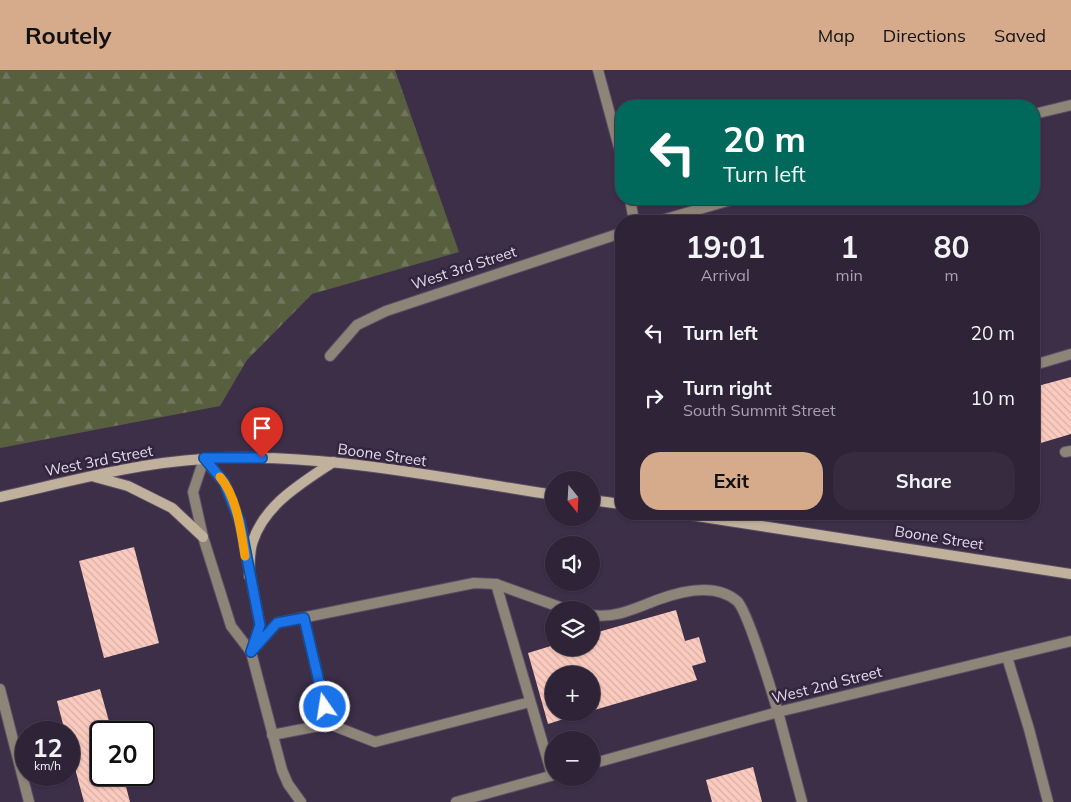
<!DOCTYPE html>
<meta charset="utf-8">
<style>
body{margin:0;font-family:Mulish,sans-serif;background:#362b3f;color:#f1f3f6;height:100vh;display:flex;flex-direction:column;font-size:19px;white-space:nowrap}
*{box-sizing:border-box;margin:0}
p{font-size:16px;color:#a7a4ad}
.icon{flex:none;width:28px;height:28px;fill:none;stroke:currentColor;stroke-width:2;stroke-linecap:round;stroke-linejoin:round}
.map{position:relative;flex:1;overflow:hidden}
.drawer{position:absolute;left:615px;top:145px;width:425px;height:305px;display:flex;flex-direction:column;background:#2e2337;border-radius:20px;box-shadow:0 1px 4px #0004,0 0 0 1px #494052}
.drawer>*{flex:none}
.hud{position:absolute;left:615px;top:30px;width:425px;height:105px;border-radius:20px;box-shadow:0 1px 4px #0004,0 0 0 1px #494052;background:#00695c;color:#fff;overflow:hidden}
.needle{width:32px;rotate:162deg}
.controls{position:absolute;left:545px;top:401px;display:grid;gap:10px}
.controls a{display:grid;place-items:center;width:55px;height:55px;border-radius:50%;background:#2e2337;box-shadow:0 1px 4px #0004,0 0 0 1px #494052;font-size:25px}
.speed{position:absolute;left:15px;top:651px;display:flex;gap:10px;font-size:25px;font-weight:700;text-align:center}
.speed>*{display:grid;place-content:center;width:65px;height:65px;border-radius:50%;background:#2e2337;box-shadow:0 1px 4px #0004,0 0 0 1px #494052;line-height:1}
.speed small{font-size:12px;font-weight:400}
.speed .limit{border:2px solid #111;border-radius:8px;background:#fff;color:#111}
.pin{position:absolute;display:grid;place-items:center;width:42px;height:42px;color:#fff;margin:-51px -21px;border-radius:50% 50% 50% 0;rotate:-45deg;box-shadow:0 0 5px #0007}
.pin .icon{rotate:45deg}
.me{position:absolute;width:55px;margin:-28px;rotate:347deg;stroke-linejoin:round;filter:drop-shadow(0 0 4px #0008)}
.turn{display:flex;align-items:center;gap:18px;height:105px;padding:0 25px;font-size:22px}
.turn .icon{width:65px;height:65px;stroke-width:2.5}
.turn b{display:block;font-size:35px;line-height:42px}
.eta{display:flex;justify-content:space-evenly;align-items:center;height:85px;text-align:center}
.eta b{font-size:30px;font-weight:700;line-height:35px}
.action{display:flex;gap:10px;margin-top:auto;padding:10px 25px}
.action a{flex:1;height:58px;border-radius:20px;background:#d6ab8b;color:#111;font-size:20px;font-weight:700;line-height:58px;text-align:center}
.action a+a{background:#362b3f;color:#f1f3f6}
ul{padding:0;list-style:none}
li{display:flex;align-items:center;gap:15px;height:65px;padding:0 25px}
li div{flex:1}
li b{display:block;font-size:19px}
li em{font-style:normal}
header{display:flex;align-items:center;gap:30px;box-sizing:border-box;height:70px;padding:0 25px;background:#d6ab8b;color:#111}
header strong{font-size:24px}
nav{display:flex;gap:28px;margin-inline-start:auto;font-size:18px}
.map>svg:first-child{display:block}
</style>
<header>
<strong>Routely</strong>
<nav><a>Map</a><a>Directions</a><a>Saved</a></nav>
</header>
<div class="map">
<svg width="1071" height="732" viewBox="0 0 1071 732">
<defs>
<pattern id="forest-firs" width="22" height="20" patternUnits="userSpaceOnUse" patternTransform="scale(1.25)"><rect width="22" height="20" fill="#585f3f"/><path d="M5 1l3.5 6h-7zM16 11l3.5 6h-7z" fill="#70755b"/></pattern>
<pattern id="building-back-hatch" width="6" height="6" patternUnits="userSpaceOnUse" patternTransform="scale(1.25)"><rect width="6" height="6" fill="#fbcabe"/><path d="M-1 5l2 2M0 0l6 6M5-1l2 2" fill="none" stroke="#d6afa6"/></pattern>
</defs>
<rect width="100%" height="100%" fill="#3e2f49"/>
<polygon fill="url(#forest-firs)" points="0,0 395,0 459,182 312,224 247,290 220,336 0,378"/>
<g fill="url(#building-back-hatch)">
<polygon points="1071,307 1071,364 1034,375 1034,317"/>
<polygon points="134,477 159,573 104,588 79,491"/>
<polygon points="676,540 685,571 699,567 706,592 692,596 697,610 591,641 591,605 554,605 554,642 586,642 548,654 528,583 554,575 554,578 591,578 591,564"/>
<polygon points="100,619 112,662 101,662 101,705 123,705 130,732 84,732 69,676 69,662 65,662 57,631"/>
<polygon points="753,697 762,732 712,732 706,710"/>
</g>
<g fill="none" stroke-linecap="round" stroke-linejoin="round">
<g stroke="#5c4e66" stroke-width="12">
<g id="lane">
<polyline points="1034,295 1071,284"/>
<polyline points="1065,382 1071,381"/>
<polyline points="496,514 552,705"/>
<path d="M 591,545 C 614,549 636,538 657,530 C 681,521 715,512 737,531 C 748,541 772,623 778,642"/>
<polyline points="304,548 329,654"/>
<polyline points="251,582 277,553 474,513 496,514 568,540"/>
<polyline points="1007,587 1029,659 1048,732"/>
<polyline points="272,665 329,654 375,672 530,632"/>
</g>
</g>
<g stroke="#5c4e66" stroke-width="12">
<g id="street">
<polyline points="598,0 621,85"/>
<polyline points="1034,44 1071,35"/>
<polyline points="630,129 634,151"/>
<polyline points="659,151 734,129"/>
<polyline points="330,286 357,255 386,241 621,163"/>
<polyline points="204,389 193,422 203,467 231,556 251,582 282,700 288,714 301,732"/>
<polyline points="204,389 224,412 240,452 260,555 251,582"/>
<polyline points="0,619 29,732"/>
<polyline points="778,642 802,732"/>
<polyline points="591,694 778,642 1071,571"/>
<polyline points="456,732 554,705"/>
</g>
</g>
<g stroke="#5c4e66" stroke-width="12">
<g id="secondary">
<polyline points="95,407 128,416 172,438 203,467"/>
<path d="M 0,427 C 67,412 135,393 204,389 C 317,381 442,408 554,425"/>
<polyline points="591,430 621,434"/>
<polyline points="684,444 1071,504"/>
<path d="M 249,506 C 250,495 249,481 253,471 C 265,434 302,413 333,392"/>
</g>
</g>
<use href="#lane" stroke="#8e8578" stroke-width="10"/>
<use href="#street" stroke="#8e8578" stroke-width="10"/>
<use href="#secondary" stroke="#c0b19c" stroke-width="10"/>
</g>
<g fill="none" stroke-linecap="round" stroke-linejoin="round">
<g stroke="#114b97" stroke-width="12">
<polyline id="route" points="262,388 204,388 224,412 240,452 260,555 251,582 277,553 304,548 325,637"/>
</g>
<use href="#route" stroke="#1a73e8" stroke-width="9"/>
<path stroke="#f59e0b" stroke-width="9" d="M 220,407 C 237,427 241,461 245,486"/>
</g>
<g text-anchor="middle" stroke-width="5" stroke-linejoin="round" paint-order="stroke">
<g font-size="15" fill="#e3daeb" stroke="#34253e">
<text transform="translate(464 198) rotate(-18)" y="5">West 3rd Street</text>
<text transform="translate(382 385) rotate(8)" y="5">Boone Street</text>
<text transform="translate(99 391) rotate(-11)" y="5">West 3rd Street</text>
<text transform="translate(939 468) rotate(9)" y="5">Boone Street</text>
<text transform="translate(827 615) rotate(-14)" y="5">West 2nd Street</text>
</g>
</g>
</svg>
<div class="controls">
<a><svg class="needle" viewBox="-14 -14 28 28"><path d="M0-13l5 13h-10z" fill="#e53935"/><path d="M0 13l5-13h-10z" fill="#a7a4ad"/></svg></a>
<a><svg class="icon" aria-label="sound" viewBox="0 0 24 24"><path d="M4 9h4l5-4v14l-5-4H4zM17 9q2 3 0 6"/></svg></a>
<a><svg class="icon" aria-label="layers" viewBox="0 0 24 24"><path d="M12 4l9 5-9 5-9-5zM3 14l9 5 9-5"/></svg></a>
<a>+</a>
<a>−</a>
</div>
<div class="speed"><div>12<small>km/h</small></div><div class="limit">20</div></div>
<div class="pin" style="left:262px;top:388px;background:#d93025"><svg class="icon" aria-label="arrive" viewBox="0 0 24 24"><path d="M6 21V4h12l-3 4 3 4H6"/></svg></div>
<svg class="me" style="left:325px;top:637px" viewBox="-20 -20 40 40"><circle r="17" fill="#1a73e8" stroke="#fff" stroke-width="3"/><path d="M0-11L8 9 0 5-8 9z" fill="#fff"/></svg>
<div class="hud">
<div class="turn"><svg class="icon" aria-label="left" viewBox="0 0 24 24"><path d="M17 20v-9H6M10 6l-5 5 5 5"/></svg><div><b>20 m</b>Turn left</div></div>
</div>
<section class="drawer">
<div class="eta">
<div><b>19:01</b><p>Arrival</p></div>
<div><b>1</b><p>min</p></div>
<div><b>80</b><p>m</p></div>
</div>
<ul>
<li><svg class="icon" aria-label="left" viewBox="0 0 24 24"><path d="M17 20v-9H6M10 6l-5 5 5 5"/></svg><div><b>Turn left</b></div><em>20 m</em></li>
<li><svg class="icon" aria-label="right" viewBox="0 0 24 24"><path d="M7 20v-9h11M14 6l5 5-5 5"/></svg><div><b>Turn right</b><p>South Summit Street</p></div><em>10 m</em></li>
</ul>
<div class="action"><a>Exit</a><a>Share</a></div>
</section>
</div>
